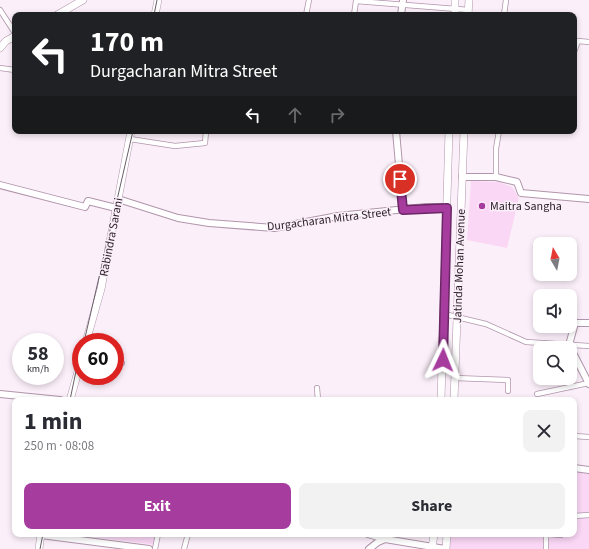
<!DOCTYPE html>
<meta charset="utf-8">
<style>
body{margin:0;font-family:"Source Sans 3",sans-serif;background:#f2f2f3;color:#2b2b33;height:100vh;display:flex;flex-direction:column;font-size:15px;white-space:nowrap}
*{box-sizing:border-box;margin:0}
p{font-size:13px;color:#7c7c81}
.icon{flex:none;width:22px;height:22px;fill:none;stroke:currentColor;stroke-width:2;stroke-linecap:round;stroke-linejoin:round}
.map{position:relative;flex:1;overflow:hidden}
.drawer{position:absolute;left:12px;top:397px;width:565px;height:140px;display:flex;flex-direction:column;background:#fff;border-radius:8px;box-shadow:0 2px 6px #0003}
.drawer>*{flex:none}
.banner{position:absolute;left:12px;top:12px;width:565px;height:122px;border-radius:8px;box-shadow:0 2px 6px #0003;background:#202124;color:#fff;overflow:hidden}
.needle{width:26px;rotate:350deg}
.controls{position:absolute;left:533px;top:237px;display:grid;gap:8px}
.controls a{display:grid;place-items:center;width:44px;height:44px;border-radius:8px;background:#fff;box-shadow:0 2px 6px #0003;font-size:20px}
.speed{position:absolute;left:12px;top:333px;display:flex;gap:8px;font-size:20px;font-weight:700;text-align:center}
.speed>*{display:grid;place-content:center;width:52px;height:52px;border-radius:50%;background:#fff;box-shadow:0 2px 6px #0003;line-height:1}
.speed small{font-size:10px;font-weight:400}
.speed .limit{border:6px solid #d22;background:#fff;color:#111}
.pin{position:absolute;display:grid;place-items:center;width:34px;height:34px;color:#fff;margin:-17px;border:2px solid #fff;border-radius:50%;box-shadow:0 1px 4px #0007}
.me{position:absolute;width:44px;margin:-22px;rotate:2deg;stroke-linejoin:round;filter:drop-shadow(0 0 3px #0008)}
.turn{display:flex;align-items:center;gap:14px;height:84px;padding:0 12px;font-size:18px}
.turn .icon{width:52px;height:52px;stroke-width:2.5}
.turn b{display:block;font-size:28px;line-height:34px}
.lanes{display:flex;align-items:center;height:38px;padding:0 12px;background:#0003;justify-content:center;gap:20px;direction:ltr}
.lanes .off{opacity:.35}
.round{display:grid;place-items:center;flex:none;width:42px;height:42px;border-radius:8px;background:#f2f2f3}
.summary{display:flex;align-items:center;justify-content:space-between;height:68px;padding:0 12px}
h1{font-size:24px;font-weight:700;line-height:30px}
.button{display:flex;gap:8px;margin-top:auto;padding:8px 12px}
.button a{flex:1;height:46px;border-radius:8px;background:#a63c9e;color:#fff;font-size:16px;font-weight:700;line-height:46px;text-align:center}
.button a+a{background:#f2f2f3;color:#2b2b33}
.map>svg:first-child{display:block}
</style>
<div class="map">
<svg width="589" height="549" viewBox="0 0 589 549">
<rect width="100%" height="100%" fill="#fbeff9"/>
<g fill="#fad7f5">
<polygon points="471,181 499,182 512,187 519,198 507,248 467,240"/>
<polygon points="574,472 589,474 589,549 450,549 451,534 574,534"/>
<polygon points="68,534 158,534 156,545"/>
</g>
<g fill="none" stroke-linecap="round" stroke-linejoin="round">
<g stroke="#b195ac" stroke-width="6">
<g id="minor">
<polyline points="0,10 15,33"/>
<polyline points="306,15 309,0"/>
<polyline points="354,15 356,1 469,10"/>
<polyline points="504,15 506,0"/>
<polyline points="574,52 578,41 589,42"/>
<polyline points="0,68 15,70"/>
<polyline points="130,139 175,146 205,143 206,131"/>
<polyline points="496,177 496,149 499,131"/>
<polyline points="444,314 486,324 526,342 589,346"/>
<polyline points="115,363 122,363"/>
<polyline points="455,378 508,380 508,391"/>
<polyline points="317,388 318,400"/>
<polyline points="537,394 589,383"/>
<polyline points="574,436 589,437"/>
<polyline points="574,516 589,515"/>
<polyline points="546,534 546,549"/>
<polyline points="550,534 561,535"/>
<polyline points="155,549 158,534"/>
<polyline points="184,549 188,534"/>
</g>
</g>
<g stroke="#b195ac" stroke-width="8">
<g id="tertiary">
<polyline points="401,15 403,0"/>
<polyline points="396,131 403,210"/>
<polyline points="462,177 496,177 517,182 521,193 589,199"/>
<polyline points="0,185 85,207 88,201 116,208"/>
<polyline points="118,199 178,218 209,223 274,228 338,216 426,207 447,207"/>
<polyline points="589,323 575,323 569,345 589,384"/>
<polyline points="0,394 60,400"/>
<polyline points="574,468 589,470"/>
<polyline points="368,534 385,539"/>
<polyline points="41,535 149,549"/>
<polyline points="369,549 378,542 385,539 445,549"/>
</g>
</g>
<g stroke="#b195ac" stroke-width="8">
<g id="secondary">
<polyline points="57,15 83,0"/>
<polyline points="155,15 158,0"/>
<polyline points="0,48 6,41 15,36"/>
<polyline points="86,342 101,289 131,131"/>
<polyline points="70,400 81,361"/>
<polyline points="39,549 41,534"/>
</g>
</g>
<g stroke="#b195ac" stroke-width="8">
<g id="primary">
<polyline points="455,15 455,0"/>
<polyline points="468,15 469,0"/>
<polyline points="441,400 449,131"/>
<polyline points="454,400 464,131"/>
<polyline points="432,549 434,534"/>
<polyline points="446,549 447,534"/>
</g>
</g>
<use href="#minor" stroke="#fff" stroke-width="4.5"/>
<use href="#tertiary" stroke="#fff" stroke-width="6"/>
<use href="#secondary" stroke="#fff" stroke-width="7"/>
<use href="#primary" stroke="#fff" stroke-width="7"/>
<g stroke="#6a5e68" stroke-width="1">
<polyline points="154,15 157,0"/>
<polyline points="84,342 133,131"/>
<polyline points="70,400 81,347"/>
<polyline points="40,549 43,534"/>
</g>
</g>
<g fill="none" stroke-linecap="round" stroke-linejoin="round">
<g stroke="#6c2767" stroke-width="10">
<polyline id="route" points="400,179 403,210 447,208 443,360"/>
</g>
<use href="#route" stroke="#a63c9e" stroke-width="7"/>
</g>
<circle fill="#a63c9e" stroke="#fbeff9" stroke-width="1.5" cx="482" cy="206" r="4"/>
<g text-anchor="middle" stroke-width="3" stroke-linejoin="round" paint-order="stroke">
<g font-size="12" fill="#291e27" stroke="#fbeff9" text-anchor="start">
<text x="490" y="210">Maitra Sangha</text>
</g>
<g font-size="12" fill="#291e27" stroke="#fbeff9">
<text transform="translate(329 219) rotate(-7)" y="4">Durgacharan Mitra Street</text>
<text transform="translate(111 237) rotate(-79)" y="4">Rabindra Sarani</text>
<text transform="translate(459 266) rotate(-88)" y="4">Jatinda Mohan Avenue</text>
</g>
</g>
</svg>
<div class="controls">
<a><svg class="needle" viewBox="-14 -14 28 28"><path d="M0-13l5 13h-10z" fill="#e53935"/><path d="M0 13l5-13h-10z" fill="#7c7c81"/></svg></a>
<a><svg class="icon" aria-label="sound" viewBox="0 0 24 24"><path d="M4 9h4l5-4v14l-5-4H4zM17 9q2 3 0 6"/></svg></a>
<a><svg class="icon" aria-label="search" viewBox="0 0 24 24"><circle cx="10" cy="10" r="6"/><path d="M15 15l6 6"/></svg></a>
</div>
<div class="speed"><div>58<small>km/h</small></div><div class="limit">60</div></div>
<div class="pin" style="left:400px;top:179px;background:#d93025"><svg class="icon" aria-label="arrive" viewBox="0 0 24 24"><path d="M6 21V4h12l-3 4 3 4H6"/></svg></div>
<svg class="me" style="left:443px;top:360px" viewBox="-20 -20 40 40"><path d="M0-17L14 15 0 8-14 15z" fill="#a63c9e" stroke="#fff" stroke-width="4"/></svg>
<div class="banner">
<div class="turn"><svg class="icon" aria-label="left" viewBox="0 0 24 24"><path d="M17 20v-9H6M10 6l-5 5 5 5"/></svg><div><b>170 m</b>Durgacharan Mitra Street</div></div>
<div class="lanes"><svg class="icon" aria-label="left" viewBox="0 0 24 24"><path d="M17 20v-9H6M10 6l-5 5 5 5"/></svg><svg class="icon off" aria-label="ahead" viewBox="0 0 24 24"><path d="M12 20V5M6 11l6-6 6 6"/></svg><svg class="icon off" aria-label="right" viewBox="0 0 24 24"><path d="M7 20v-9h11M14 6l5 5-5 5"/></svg></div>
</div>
<section class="drawer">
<div class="summary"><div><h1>1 min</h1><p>250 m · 08:08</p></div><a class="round"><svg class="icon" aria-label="close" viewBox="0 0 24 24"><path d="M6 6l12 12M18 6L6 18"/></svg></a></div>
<div class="button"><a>Exit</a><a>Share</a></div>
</section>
</div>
